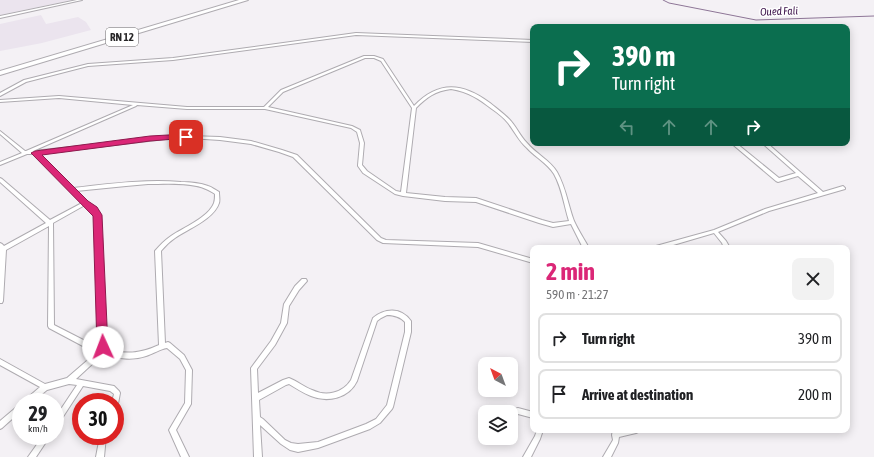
<!DOCTYPE html>
<meta charset="utf-8">
<style>
body{margin:0;font-family:"Asap Condensed",sans-serif;background:#f2f2f2;color:#202124;height:100vh;display:flex;flex-direction:column;font-size:15px;white-space:nowrap}
*{box-sizing:border-box;margin:0}
p{font-size:13px;color:#757577}
.icon{flex:none;width:22px;height:22px;fill:none;stroke:currentColor;stroke-width:2;stroke-linecap:round;stroke-linejoin:round}
.map{position:relative;flex:1;overflow:hidden}
.sheet{position:absolute;left:530px;top:245px;width:320px;height:188px;display:flex;flex-direction:column;background:#fff;border-radius:8px;box-shadow:0 2px 10px #0003}
.sheet>*{flex:none}
.banner{position:absolute;left:530px;top:24px;width:320px;height:122px;border-radius:8px;box-shadow:0 2px 10px #0003;background:#0b6e4f;color:#fff;overflow:hidden}
.needle{width:26px;rotate:319deg}
.fabs{position:absolute;left:478px;top:357px;display:grid;gap:8px}
.fabs a{display:grid;place-items:center;width:40px;height:40px;border-radius:8px;background:#fff;box-shadow:0 2px 10px #0003;font-size:20px}
.speed{position:absolute;left:12px;top:393px;display:flex;gap:8px;font-size:20px;font-weight:700;text-align:center}
.speed>*{display:grid;place-content:center;width:52px;height:52px;border-radius:50%;background:#fff;box-shadow:0 2px 10px #0003;line-height:1}
.speed small{font-size:10px;font-weight:400}
.speed .limit{border:6px solid #d22;background:#fff;color:#111}
.pin{position:absolute;display:grid;place-items:center;width:34px;height:34px;color:#fff;margin:-17px;border-radius:8px;box-shadow:0 2px 6px #0006}
.me{position:absolute;width:44px;margin:-22px;rotate:358deg;stroke-linejoin:round;filter:drop-shadow(0 0 3px #0008)}
.turn{display:flex;align-items:center;gap:14px;height:84px;padding:0 16px;font-size:18px}
.turn .icon{width:52px;height:52px;stroke-width:2.5}
.turn b{display:block;font-size:28px;line-height:34px}
.lanes{display:flex;align-items:center;height:38px;padding:0 16px;background:#0003;justify-content:center;gap:20px;direction:ltr}
.lanes .off{opacity:.35}
.round{display:grid;place-items:center;flex:none;width:42px;height:42px;border-radius:8px;background:#f2f2f2}
.summary{display:flex;align-items:center;justify-content:space-between;height:68px;padding:0 16px}
h1{font-size:24px;font-weight:700;line-height:30px;color:#db2777}
ul{padding:0;list-style:none}
li{display:flex;align-items:center;gap:12px;height:50px;margin:0 8px 6px;padding:0 8px;border:2px solid #e0e0e0;border-radius:8px}
li div{flex:1}
li b{display:block;font-size:15px}
li em{font-style:normal}
.map>svg:first-child{display:block}
</style>
<div class="map">
<svg width="874" height="457" viewBox="0 0 874 457">
<rect width="100%" height="100%" fill="#f4f1f5"/>
<g fill="#ebe4ee">
<polygon points="0,0 72,0 0,15"/>
<polygon points="41,15 46,24 78,17 86,22 91,30 42,43 0,51 0,24"/>
</g>
<g fill="none" stroke-linecap="round" stroke-linejoin="round">
<polyline stroke="#8e7697" stroke-width="1" points="663,0 669,3 756,20 874,16"/>
<g stroke="#aeabb0" stroke-width="2">
<g id="street">
<polygon points="77,0 82,0 0,18 0,16"/>
<polygon points="356,33 533,40 533,42 356,35 173,60 88,66 26,82 0,96 0,93 24,80 88,64 173,58"/>
<path d="M 364,56 L 374,56 L 383,59 L 414,106 C 439,80 463,83 490,103 C 496,108 503,113 509,119 C 516,126 520,136 527,143 C 536,154 550,160 557,172 C 566,188 568,205 574,221 C 578,230 584,239 589,248 L 583,248 L 571,224 L 553,227 L 539,223 L 476,202 L 445,201 L 403,196 L 395,194 L 363,173 L 358,166 L 358,165 L 360,143 L 357,132 L 351,128 L 265,109 L 187,109 L 137,105 L 136,106 L 33,151 L 174,136 L 189,136 L 220,137 L 251,141 L 282,150 L 297,155 L 381,238 L 386,240 L 478,243 L 533,259 L 533,263 L 478,247 L 383,243 L 377,240 L 293,157 L 279,152 L 251,144 L 220,140 L 189,138 L 174,138 L 38,154 L 73,188 C 109,184 145,179 181,182 C 189,182 200,183 208,186 C 212,187 215,190 219,192 L 219,193 C 219,196 220,200 219,203 C 214,219 188,229 175,238 C 169,242 165,246 161,251 L 165,343 L 168,342 L 170,343 L 184,355 L 192,370 L 191,404 L 176,430 L 189,457 L 181,457 L 169,430 L 185,403 L 186,370 L 180,359 L 167,348 C 160,349 153,354 146,356 C 132,361 117,358 102,355 L 76,379 L 114,386 L 119,391 L 120,393 L 117,409 L 115,410 L 115,402 L 112,402 L 114,394 L 110,391 L 83,386 L 57,426 L 55,427 L 55,418 L 77,385 L 69,384 L 47,390 L 32,402 L 24,402 L 25,400 L 40,387 L 0,365 L 0,359 L 45,384 L 67,378 L 96,353 L 49,328 L 48,326 L 49,226 L 6,250 L 3,301 L 2,303 L 0,303 L 0,243 L 2,244 L 4,246 L 46,223 L 0,182 L 0,178 L 2,179 L 50,220 L 82,203 L 34,154 L 27,154 L 0,165 L 0,162 L 22,153 L 0,134 L 0,131 L 25,151 L 26,151 L 133,105 L 59,98 L 0,102 L 0,100 L 59,96 L 187,107 L 264,107 L 281,90 ZM 365,58 L 374,58 L 381,61 L 412,108 L 401,192 L 396,191 L 367,171 L 362,165 L 364,143 L 360,130 L 352,126 L 268,107 L 283,92 ZM 451,89 C 469,92 479,99 492,109 C 498,113 504,118 508,123 C 515,132 519,141 527,148 C 535,157 547,163 554,174 C 562,188 564,205 569,221 L 553,223 L 542,220 L 476,198 L 445,197 L 406,193 L 416,108 C 427,97 435,91 451,89 ZM 148,184 C 164,184 192,182 206,189 C 209,190 212,192 215,194 C 215,197 215,200 214,203 C 209,217 183,228 171,236 C 165,240 160,245 155,251 L 159,345 C 140,354 126,354 105,350 L 106,347 L 100,215 L 96,208 L 87,202 L 76,191 L 126,186 ZM 85,205 L 92,210 L 96,215 L 99,348 L 54,325 L 53,223 Z"/>
<polygon points="731,143 736,143 779,178 796,173 762,143 767,143 823,192 843,186 845,188 845,189 769,211 718,232 726,241 730,248 724,248 722,243 714,233 663,248 653,248 654,247 656,246 714,230 765,209 818,193 798,176 778,182 776,181"/>
<path d="M 302,279 L 306,279 L 307,281 L 299,290 L 289,306 L 287,323 L 275,345 L 257,369 L 258,393 L 283,380 L 289,378 C 297,381 304,387 312,390 C 326,397 343,393 351,380 L 373,318 C 385,308 401,307 411,321 L 411,332 L 393,407 L 392,409 L 380,423 L 370,429 L 318,448 L 298,452 L 290,450 L 281,444 L 260,425 L 262,457 L 254,457 L 251,368 L 271,341 L 281,323 L 284,304 L 295,286 ZM 387,315 C 395,315 400,317 405,322 L 405,332 L 387,405 L 376,419 L 366,424 L 318,442 L 298,444 L 291,443 L 285,440 L 263,419 L 260,417 L 259,400 L 286,385 L 289,384 C 296,388 303,393 311,396 C 328,403 349,398 357,381 L 377,321 L 381,318 Z"/>
<polygon points="21,404 21,411 2,428 0,429 0,421 19,405"/>
<polygon points="518,408 533,412 533,418 518,414 511,415 511,412 506,412 507,410"/>
<polygon points="537,430 543,430 540,439 531,457 523,457 535,436"/>
<polygon points="613,430 639,430 638,432 636,433 619,437 618,443 611,457 603,457 613,440 612,435"/>
<polygon points="43,436 50,436 36,457 28,457"/>
<polygon points="100,436 106,436 104,457 96,457"/>
</g>
</g>
<g stroke="#aeabb0" stroke-width="2">
<polygon id="highway" points="239,0 248,0 0,75 0,71"/>
</g>
<use href="#street" fill="#fff" fill-rule="evenodd"/>
<use href="#highway" fill="#fff" fill-rule="evenodd"/>
</g>
<polygon fill="#db2777" stroke="#8e194d" points="186,134 188,135 188,138 150,141 42,155 88,201 97,207 102,215 108,347 107,351 103,352 99,351 97,347 93,216 31,153 35,151 150,136"/>
<g text-anchor="middle" stroke-width="3" stroke-linejoin="round" paint-order="stroke">
<g font-size="11" font-style="italic" fill="#3e144c" stroke="#fff">
<text transform="translate(779 11) rotate(-2)" y="4">Oued Fali</text>
</g>
<rect fill="#fff" stroke="#686768" stroke-width="1" x="106" y="28" width="32" height="18" rx="3"/>
<g font-size="11" font-weight="bold" fill="#272627">
<text x="122" y="41">RN 12</text>
</g>
</g>
</svg>
<div class="fabs">
<a><svg class="needle" viewBox="-14 -14 28 28"><path d="M0-13l5 13h-10z" fill="#e53935"/><path d="M0 13l5-13h-10z" fill="#757577"/></svg></a>
<a><svg class="icon" aria-label="layers" viewBox="0 0 24 24"><path d="M12 4l9 5-9 5-9-5zM3 14l9 5 9-5"/></svg></a>
</div>
<div class="speed"><div>29<small>km/h</small></div><div class="limit">30</div></div>
<div class="pin" style="left:186px;top:137px;background:#d93025"><svg class="icon" aria-label="arrive" viewBox="0 0 24 24"><path d="M6 21V4h12l-3 4 3 4H6"/></svg></div>
<svg class="me" style="left:103px;top:347px" viewBox="-20 -20 40 40"><circle r="19" fill="#fff"/><path d="M0-13L10 11 0 6-10 11z" fill="#db2777"/></svg>
<div class="banner">
<div class="turn"><svg class="icon" aria-label="right" viewBox="0 0 24 24"><path d="M7 20v-9h11M14 6l5 5-5 5"/></svg><div><b>390 m</b>Turn right</div></div>
<div class="lanes"><svg class="icon off" aria-label="left" viewBox="0 0 24 24"><path d="M17 20v-9H6M10 6l-5 5 5 5"/></svg><svg class="icon off" aria-label="ahead" viewBox="0 0 24 24"><path d="M12 20V5M6 11l6-6 6 6"/></svg><svg class="icon off" aria-label="ahead" viewBox="0 0 24 24"><path d="M12 20V5M6 11l6-6 6 6"/></svg><svg class="icon" aria-label="right" viewBox="0 0 24 24"><path d="M7 20v-9h11M14 6l5 5-5 5"/></svg></div>
</div>
<section class="sheet">
<div class="summary"><div><h1>2 min</h1><p>590 m · 21:27</p></div><a class="round"><svg class="icon" aria-label="close" viewBox="0 0 24 24"><path d="M6 6l12 12M18 6L6 18"/></svg></a></div>
<ul>
<li><svg class="icon" aria-label="right" viewBox="0 0 24 24"><path d="M7 20v-9h11M14 6l5 5-5 5"/></svg><div><b>Turn right</b></div><em>390 m</em></li>
<li><svg class="icon" aria-label="arrive" viewBox="0 0 24 24"><path d="M6 21V4h12l-3 4 3 4H6"/></svg><div><b>Arrive at destination</b></div><em>200 m</em></li>
</ul>
</section>
</div>
